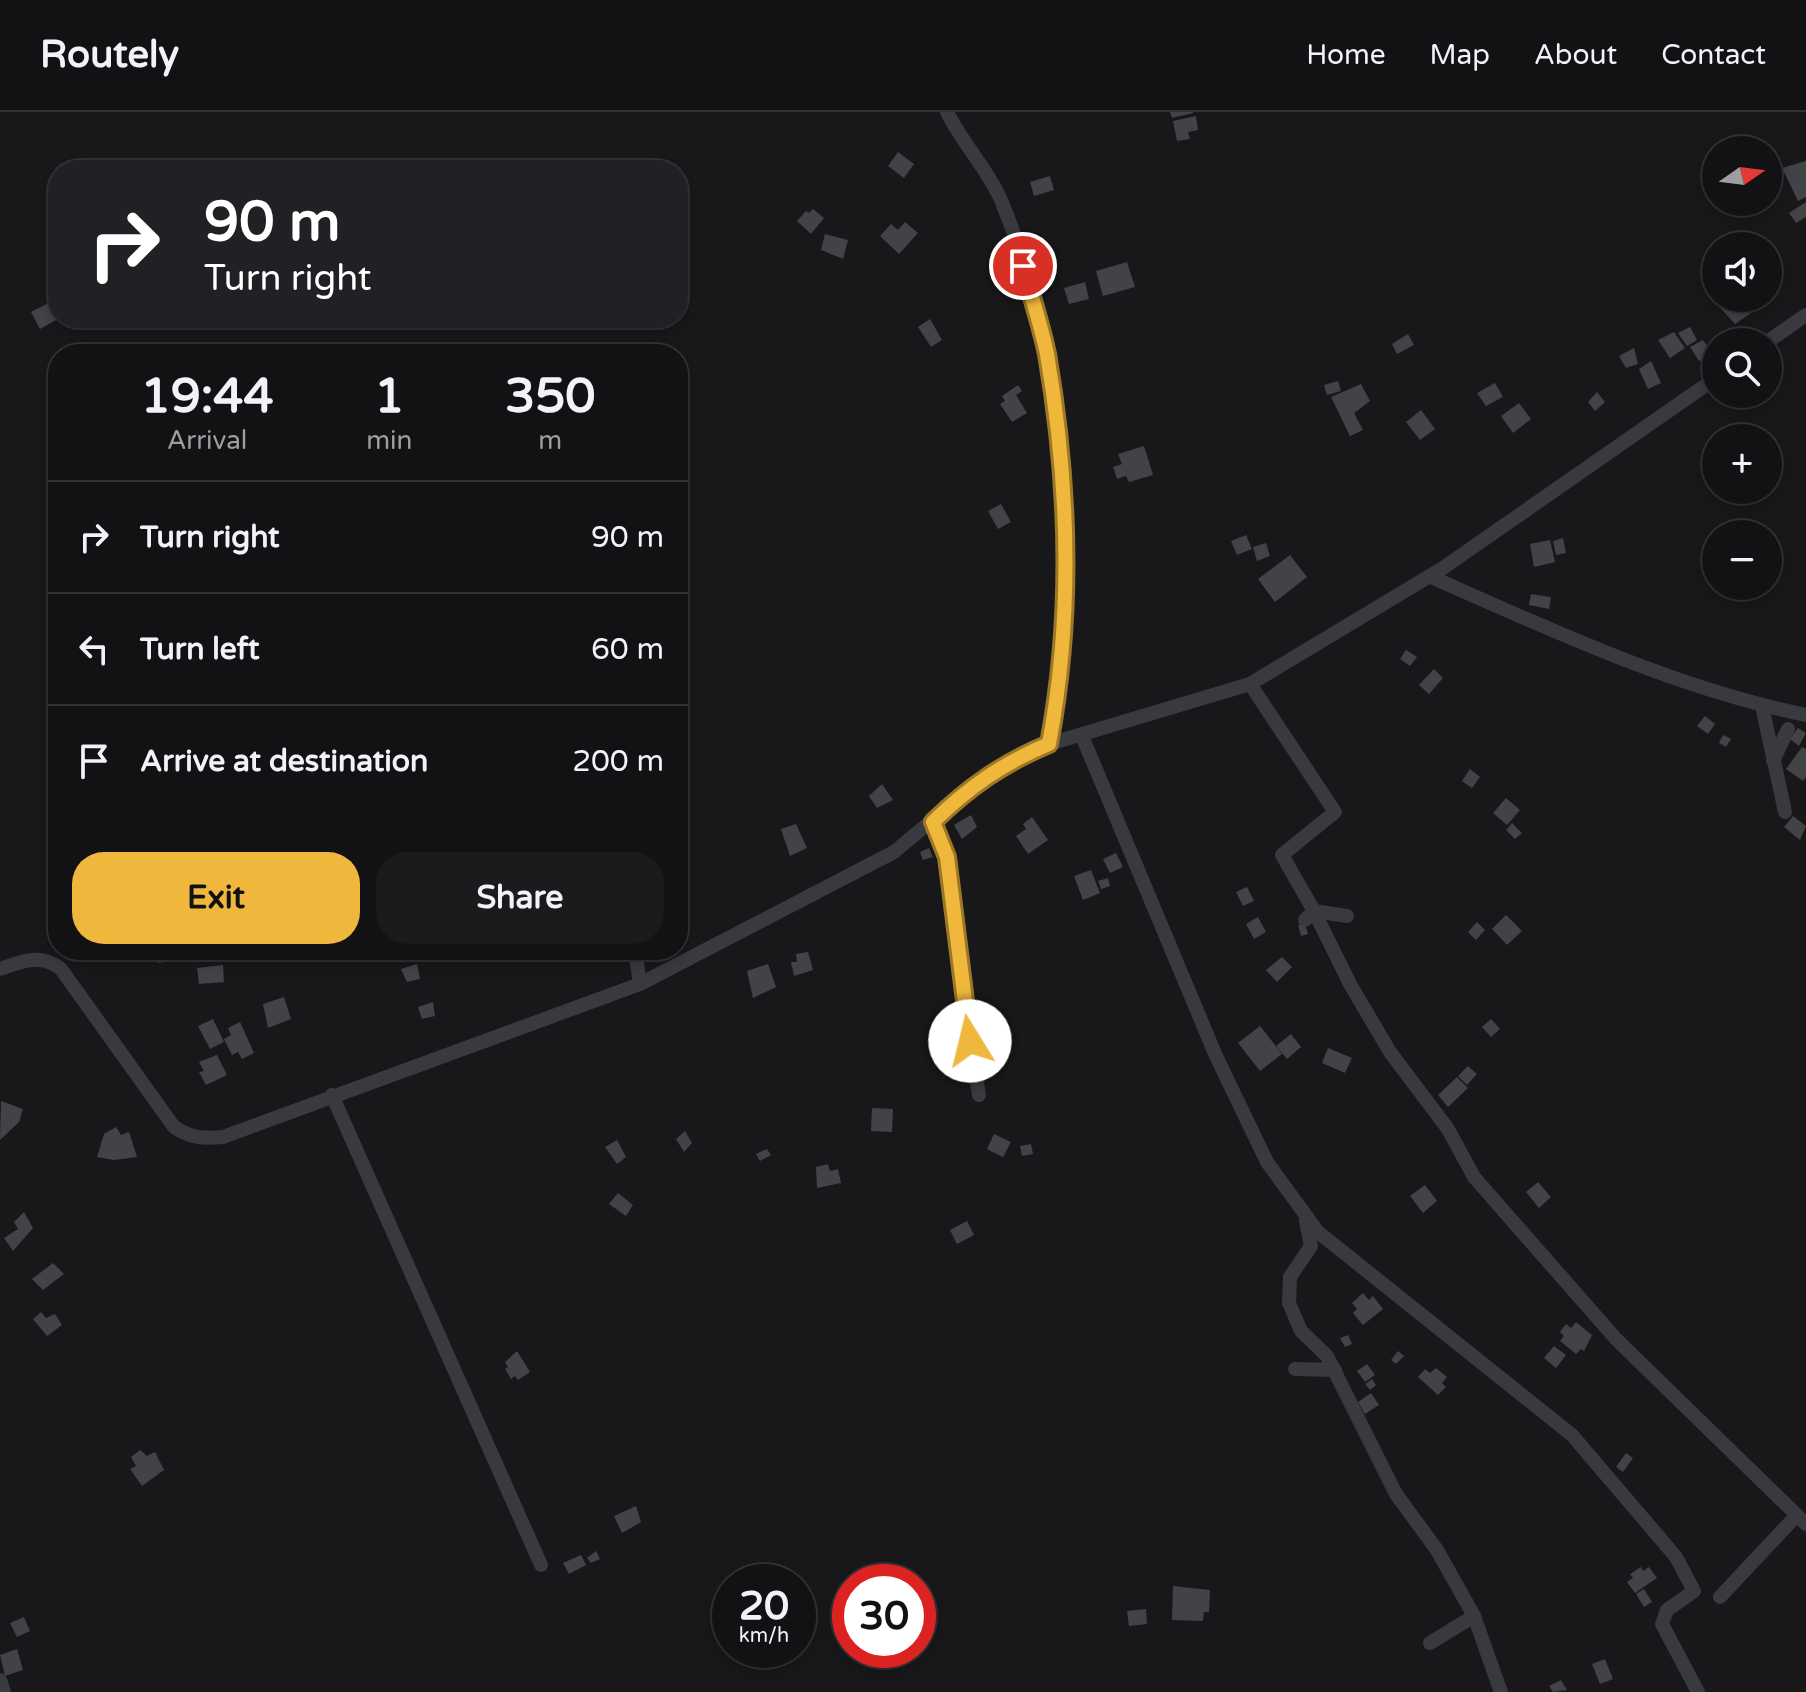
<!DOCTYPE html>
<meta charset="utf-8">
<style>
body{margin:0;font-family:"Varela Round",sans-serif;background:#1b1b1d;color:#f1f3f6;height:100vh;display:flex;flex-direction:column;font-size:30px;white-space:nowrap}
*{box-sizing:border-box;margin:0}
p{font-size:26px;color:#9c9ea0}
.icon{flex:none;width:44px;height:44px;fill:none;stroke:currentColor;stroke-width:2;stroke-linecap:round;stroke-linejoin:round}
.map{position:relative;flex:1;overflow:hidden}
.details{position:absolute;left:48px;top:232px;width:640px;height:616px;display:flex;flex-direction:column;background:#121214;border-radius:32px;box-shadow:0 4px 12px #0003,0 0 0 2px #313234}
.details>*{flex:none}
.guide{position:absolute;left:48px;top:48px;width:640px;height:168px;border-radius:32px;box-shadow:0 4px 12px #0003,0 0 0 2px #313234;background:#202124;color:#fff;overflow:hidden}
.needle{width:52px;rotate:76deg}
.tools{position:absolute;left:1702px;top:24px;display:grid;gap:16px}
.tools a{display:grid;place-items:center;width:80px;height:80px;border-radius:50%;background:#121214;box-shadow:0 4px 12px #0003,0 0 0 2px #313234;font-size:40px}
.speed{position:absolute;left:712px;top:1452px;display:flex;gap:16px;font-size:40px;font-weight:700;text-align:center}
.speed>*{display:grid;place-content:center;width:104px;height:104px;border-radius:50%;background:#121214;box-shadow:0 4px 12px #0003,0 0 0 2px #313234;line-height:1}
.speed small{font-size:20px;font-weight:400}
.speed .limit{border:12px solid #d22;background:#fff;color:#111}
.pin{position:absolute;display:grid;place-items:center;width:68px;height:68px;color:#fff;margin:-34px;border:4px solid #fff;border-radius:50%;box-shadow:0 2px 8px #0007}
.me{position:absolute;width:88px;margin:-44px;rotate:351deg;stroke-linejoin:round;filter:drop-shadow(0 0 6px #0008)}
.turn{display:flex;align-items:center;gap:28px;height:168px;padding:0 24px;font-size:36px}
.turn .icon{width:104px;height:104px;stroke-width:2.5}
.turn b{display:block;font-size:56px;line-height:68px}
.eta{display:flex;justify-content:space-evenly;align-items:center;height:136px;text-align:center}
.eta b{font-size:48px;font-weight:800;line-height:56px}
.cta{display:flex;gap:16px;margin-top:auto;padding:16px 24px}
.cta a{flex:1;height:92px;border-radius:32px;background:#efb73c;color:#111;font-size:32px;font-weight:800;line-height:92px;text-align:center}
.cta a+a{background:#1b1b1d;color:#f1f3f6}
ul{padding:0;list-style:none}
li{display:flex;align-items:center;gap:24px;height:112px;padding:0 24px;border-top:2px solid #313234}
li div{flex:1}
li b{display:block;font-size:30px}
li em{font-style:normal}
header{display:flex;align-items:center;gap:48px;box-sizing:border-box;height:112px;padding:0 40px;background:#121214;border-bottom:2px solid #313234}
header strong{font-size:38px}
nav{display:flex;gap:44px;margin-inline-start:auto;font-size:28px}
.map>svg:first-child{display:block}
</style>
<header>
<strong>Routely</strong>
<nav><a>Home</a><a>Map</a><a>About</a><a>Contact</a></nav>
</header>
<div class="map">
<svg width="1806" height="1580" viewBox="0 0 1806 1580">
<rect width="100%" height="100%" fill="#18181a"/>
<g fill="#424347">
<polygon points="1170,0 1193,0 1193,1 1172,6"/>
<polygon points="1196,4 1198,18 1188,20 1190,27 1177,29 1173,9"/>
<polygon points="898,40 914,52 904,66 888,54"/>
<polygon points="1806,49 1806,85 1798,89 1782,56"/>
<polygon points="1050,64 1054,78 1034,84 1030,70"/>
<polygon points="1806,90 1806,105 1796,111 1789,101"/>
<polygon points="813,97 824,106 811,122 797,109 806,99 809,101"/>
<polygon points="905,110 918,121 899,142 880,124 891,112 898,118"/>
<polygon points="825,122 848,128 843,147 821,138"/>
<polygon points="1127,150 1135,175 1103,184 1096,159"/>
<polygon points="1085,170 1089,187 1069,192 1064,176"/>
<polygon points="58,186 58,207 40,217 31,200"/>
<polygon points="1721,186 1751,186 1758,196 1735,212 1716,191"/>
<polygon points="930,207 942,228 931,235 918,215"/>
<polygon points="1690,215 1697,228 1687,234 1678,221"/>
<polygon points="1674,220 1685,236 1670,246 1658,228"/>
<polygon points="1408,222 1414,233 1397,242 1392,232"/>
<polygon points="1703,228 1712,242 1699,249 1690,235"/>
<polygon points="1634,236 1638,252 1626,256 1619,244"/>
<polygon points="1651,249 1661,271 1648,277 1639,257"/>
<polygon points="1338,269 1341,279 1327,283 1324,273"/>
<polygon points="1495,271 1503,285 1486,294 1477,281"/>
<polygon points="1361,272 1370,289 1354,301 1363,318 1350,324 1331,285"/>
<polygon points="1018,273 1022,279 1016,283 1027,301 1012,310 1000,292 1005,289 1002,284"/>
<polygon points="1597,280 1605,290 1595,299 1588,290"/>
<polygon points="1519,291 1531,307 1513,321 1501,304"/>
<polygon points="1421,298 1435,317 1420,328 1406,310"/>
<polygon points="1144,334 1153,363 1129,370 1126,364 1117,367 1113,355 1122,352 1118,342"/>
<polygon points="1001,392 1011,410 998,417 988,399"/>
<polygon points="1246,423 1252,437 1237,443 1231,429"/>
<polygon points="1563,426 1566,441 1556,443 1553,429"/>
<polygon points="1550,428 1555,450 1534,455 1530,432"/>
<polygon points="1266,431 1270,444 1257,449 1253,435"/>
<polygon points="1290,443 1307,465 1275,490 1258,467"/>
<polygon points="1531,482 1551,485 1549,497 1529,493"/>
<polygon points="1406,538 1417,545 1410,554 1400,547"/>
<polygon points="1434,557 1443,566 1429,582 1419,573"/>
<polygon points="1705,604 1715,612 1708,622 1697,614"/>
<polygon points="1798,616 1806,621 1799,634 1790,627"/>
<polygon points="1723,623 1731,627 1726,635 1719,631"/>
<polygon points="1802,635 1806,637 1806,665 1803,669 1786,657"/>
<polygon points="1470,657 1480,665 1472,676 1462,669"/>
<polygon points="882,672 893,688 877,696 869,684"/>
<polygon points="1506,686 1520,698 1507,713 1493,701"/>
<polygon points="971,703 977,715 962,727 954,713"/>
<polygon points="1793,704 1806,714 1800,728 1784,715"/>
<polygon points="1032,705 1048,728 1028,742 1016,724 1026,717 1023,712"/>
<polygon points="1512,711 1522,721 1515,727 1506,718"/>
<polygon points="796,712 807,736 790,744 781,717"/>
<polygon points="929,736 933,745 923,748 920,740"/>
<polygon points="1116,741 1123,755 1110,761 1103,747"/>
<polygon points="1091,758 1100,781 1083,788 1074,764"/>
<polygon points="1108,766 1110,774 1101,777 1098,769"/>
<polygon points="1247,775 1254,789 1243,794 1236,780"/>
<polygon points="1506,803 1522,819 1507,833 1492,817"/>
<polygon points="1258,805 1266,820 1254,827 1246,812"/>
<polygon points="1477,810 1485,818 1476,828 1468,820"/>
<polygon points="1305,812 1308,822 1301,824 1298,813"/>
<polygon points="156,838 180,838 181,847 158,851"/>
<polygon points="515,838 528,838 531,844 520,849"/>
<polygon points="808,840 813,858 794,864 791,850 797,850 796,842"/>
<polygon points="1282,845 1292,855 1277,870 1266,858"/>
<polygon points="417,852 420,867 407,870 401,857"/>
<polygon points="768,852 776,875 753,886 747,859"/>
<polygon points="223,853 224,870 199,872 197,856"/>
<polygon points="284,885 291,907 268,916 263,892"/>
<polygon points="433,890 435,904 422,907 418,895"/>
<polygon points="213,907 224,930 210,937 198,914"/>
<polygon points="1491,907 1500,917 1491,925 1482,915"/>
<polygon points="240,910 254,941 242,947 238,940 232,943 224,927 231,923 228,916"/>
<polygon points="1260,914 1282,942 1260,959 1238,931"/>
<polygon points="1291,922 1301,935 1287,947 1276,934"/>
<polygon points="1328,936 1352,946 1345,961 1322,951"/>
<polygon points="217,943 227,963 206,973 199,960 204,959 199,950"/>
<polygon points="1468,954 1477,962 1467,973 1458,964"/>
<polygon points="1457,965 1468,976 1448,995 1438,983"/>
<polygon points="1,989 23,997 19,1010 0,1028"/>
<polygon points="872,996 893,997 892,1020 871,1019"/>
<polygon points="116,1015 121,1023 129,1020 137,1045 114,1048 97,1045 104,1022"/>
<polygon points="685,1019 692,1031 684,1040 676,1027"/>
<polygon points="994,1022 1011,1030 1003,1045 987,1037"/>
<polygon points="617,1028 626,1045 617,1052 605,1035"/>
<polygon points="1031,1032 1033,1042 1022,1044 1020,1034"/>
<polygon points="767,1037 771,1043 760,1049 756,1042"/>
<polygon points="828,1052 830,1059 838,1057 841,1071 817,1076 816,1055"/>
<polygon points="1538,1070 1551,1085 1539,1096 1526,1080"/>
<polygon points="1425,1073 1437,1089 1423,1101 1410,1084"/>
<polygon points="618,1081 633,1093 626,1104 609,1092"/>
<polygon points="24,1100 33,1116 13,1139 4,1126 18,1117 14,1110"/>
<polygon points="967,1109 974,1123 957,1132 950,1118"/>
<polygon points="53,1151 64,1162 43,1178 32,1167"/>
<polygon points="1363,1181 1369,1188 1373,1184 1383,1197 1363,1213 1353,1201 1357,1197 1352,1191"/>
<polygon points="41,1200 46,1206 55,1202 62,1213 47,1224 33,1207"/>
<polygon points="1576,1210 1592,1223 1584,1239 1581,1237 1576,1242 1560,1229 1564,1224 1560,1220 1566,1212 1571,1216"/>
<polygon points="1348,1223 1352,1232 1345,1235 1340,1226"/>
<polygon points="1554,1234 1566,1243 1556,1256 1544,1246"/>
<polygon points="517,1239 530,1260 518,1268 515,1264 511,1267 505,1257 508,1255 505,1250"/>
<polygon points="1398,1239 1404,1244 1396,1252 1391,1248"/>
<polygon points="1367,1252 1375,1263 1365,1270 1357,1259"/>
<polygon points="1436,1256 1447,1265 1442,1271 1446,1275 1438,1283 1418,1265 1425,1257 1430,1261"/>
<polygon points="1372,1267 1376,1273 1370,1278 1365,1272"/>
<polygon points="1371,1281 1379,1293 1365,1302 1358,1290"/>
<polygon points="140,1338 147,1344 155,1340 164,1358 142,1374 130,1357 136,1354 131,1345"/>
<polygon points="1626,1341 1633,1346 1623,1360 1616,1355"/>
<polygon points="636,1394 641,1410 622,1421 614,1404"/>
<polygon points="596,1439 600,1447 591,1451 587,1446"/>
<polygon points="581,1443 586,1453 569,1462 563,1451"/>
<polygon points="1641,1455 1643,1459 1649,1455 1657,1466 1635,1481 1627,1470 1633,1466 1630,1462"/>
<polygon points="1173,1474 1210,1478 1209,1500 1204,1500 1203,1509 1172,1508"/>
<polygon points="1644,1477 1652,1490 1644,1495 1636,1482"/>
<polygon points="1146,1497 1147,1512 1129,1514 1127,1499"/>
<polygon points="24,1505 30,1519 17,1525 10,1511"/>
<polygon points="17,1537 23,1558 5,1564 0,1543"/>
<polygon points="1605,1547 1613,1567 1600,1572 1592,1552"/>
<polygon points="1561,1568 1567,1578 1553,1580 1549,1574"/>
</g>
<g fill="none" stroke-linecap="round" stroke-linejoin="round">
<g stroke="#393a3f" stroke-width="14">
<path d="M 947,0 C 962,31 987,56 1001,88 C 1067,248 1081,463 1049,632"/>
<polyline points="1767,230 1806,203"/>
<path d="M 1429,464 C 1551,518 1675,576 1806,603"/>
<polyline points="1250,572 1335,700 1282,743 1314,799 1347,804"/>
<polyline points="1762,594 1785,700"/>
<polyline points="1082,624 1216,944 1267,1050 1318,1120 1572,1323 1676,1445 1694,1479 1667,1498 1662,1512 1698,1580"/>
<polyline points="1773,649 1788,617"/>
<polyline points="933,710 947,745 961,875 979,983"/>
<polyline points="1305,808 1314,799 1350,872 1390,940 1448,1017 1474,1065 1616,1227 1806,1412"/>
<polyline points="635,838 640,872"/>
<path d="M 0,857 C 23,849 41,841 61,857 L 174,1015 C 191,1026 203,1027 223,1025 L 640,872 L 894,740 L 985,664 L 1010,648 L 1049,632 L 1250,572 L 1443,456 L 1716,266"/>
<polyline points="332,983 541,1453"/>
<polyline points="1306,1109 1311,1134 1290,1165 1289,1191 1301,1219 1327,1244 1396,1382 1437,1438 1474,1504 1501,1580"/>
<polyline points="1295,1257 1335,1258"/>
<polyline points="1720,1485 1797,1403"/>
<polyline points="1430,1531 1474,1504"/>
<polyline points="0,1568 4,1580"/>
</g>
</g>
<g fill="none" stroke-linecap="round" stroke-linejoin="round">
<g stroke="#9b7727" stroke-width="20">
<path id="route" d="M 970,929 L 947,745 L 933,710 C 969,675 1003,651 1049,632 C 1073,505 1069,371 1047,242 C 1041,213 1031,183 1023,154"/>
</g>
<use href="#route" stroke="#efb73c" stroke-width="14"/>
</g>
</svg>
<div class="tools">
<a><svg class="needle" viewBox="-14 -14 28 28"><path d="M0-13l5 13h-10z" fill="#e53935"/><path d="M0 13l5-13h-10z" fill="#9c9ea0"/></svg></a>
<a><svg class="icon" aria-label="sound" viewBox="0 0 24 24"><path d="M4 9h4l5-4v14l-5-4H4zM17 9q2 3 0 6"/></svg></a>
<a><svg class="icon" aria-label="search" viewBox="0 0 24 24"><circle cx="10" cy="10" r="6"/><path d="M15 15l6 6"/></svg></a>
<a>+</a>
<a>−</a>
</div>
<div class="speed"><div>20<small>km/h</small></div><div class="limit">30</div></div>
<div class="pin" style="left:1023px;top:154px;background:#d93025"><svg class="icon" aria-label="arrive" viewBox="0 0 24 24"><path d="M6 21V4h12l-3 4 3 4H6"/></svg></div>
<svg class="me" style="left:970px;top:929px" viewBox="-20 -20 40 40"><circle r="19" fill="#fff"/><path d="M0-13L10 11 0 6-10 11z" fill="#efb73c"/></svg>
<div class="guide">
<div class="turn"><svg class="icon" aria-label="right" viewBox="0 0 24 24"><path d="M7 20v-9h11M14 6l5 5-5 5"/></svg><div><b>90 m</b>Turn right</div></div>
</div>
<section class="details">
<div class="eta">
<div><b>19:44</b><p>Arrival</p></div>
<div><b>1</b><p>min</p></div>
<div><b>350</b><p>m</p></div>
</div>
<ul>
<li><svg class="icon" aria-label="right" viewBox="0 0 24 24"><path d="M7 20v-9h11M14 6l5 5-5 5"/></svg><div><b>Turn right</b></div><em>90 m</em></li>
<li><svg class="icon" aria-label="left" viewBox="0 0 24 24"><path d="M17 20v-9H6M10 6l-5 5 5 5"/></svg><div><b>Turn left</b></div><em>60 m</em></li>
<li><svg class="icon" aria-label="arrive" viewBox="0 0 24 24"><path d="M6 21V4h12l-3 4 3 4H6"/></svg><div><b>Arrive at destination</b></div><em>200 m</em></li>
</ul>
<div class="cta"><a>Exit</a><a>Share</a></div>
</section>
</div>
